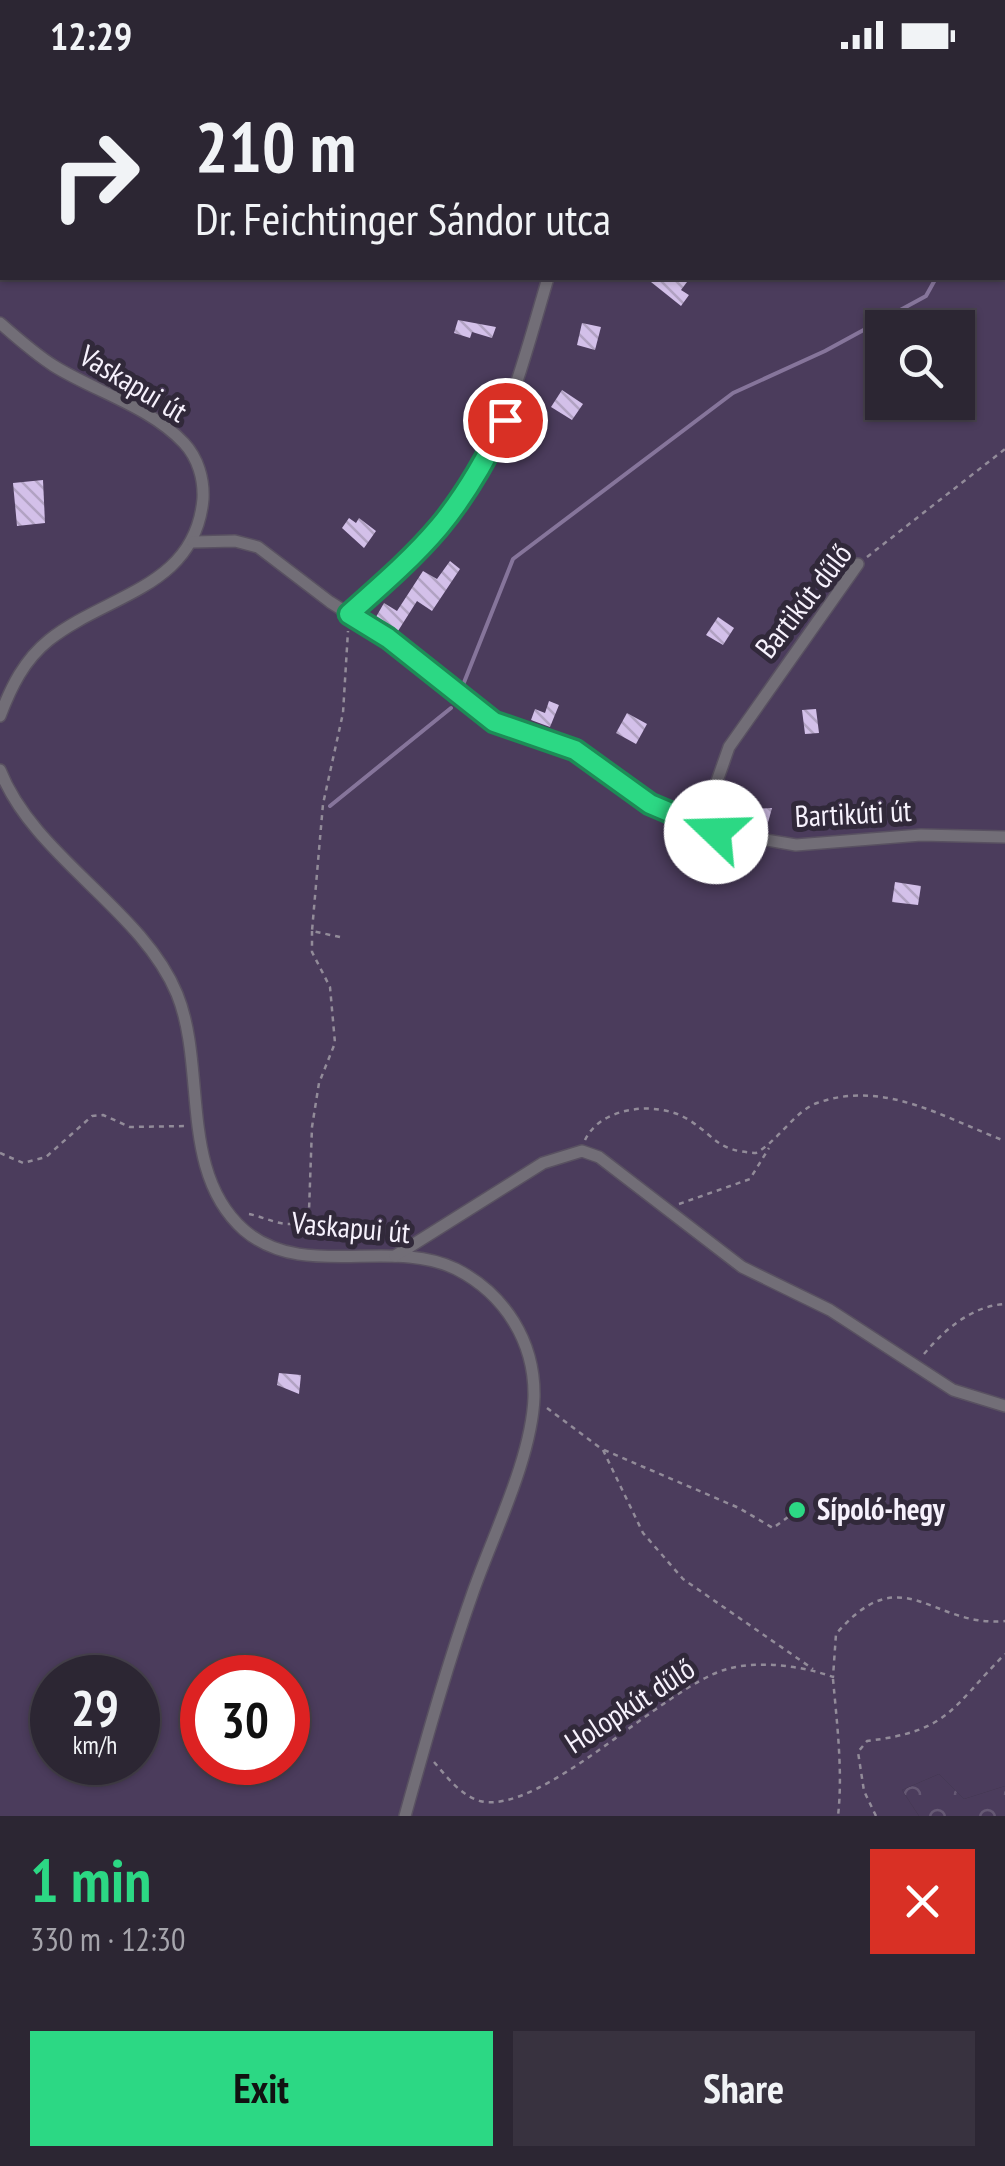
<!DOCTYPE html>
<meta charset="utf-8">
<style>
body{margin:0;font-family:"PT Sans Narrow",sans-serif;background:#38323f;color:#f1f3f6;height:100vh;display:flex;flex-direction:column;font-size:38px;white-space:nowrap}
*{box-sizing:border-box;margin:0}
p{font-size:32px;color:#a6a5ac}
.icon{flex:none;width:55px;height:55px;fill:none;stroke:currentColor;stroke-width:2;stroke-linecap:round;stroke-linejoin:round}
.map{position:relative;height:1746px;overflow:hidden}
.side{display:flex;flex-direction:column;background:#2c2633;flex:1}
.side>*{flex:none}
.hud{position:absolute;left:0px;top:0px;width:1005px;height:210px;box-shadow:0 2px 8px #0004,0 0 0 2px #48434e;background:#2c2633;color:#f1f3f6;overflow:hidden}
.fabs{position:absolute;left:865px;top:240px;display:grid;gap:20px}
.fabs a{display:grid;place-items:center;width:110px;height:110px;border-radius:0px;background:#2c2633;box-shadow:0 2px 8px #0004,0 0 0 2px #48434e;font-size:50px}
.speed{position:absolute;left:30px;top:1585px;display:flex;gap:20px;font-size:50px;font-weight:700;text-align:center}
.speed>*{display:grid;place-content:center;width:130px;height:130px;border-radius:50%;background:#2c2633;box-shadow:0 2px 8px #0004,0 0 0 2px #48434e;line-height:1}
.speed small{font-size:25px;font-weight:400}
.speed .limit{border:15px solid #d22;background:#fff;color:#111}
.pin{position:absolute;display:grid;place-items:center;width:85px;height:85px;color:#fff;margin:-42px;border:5px solid #fff;border-radius:50%;box-shadow:0 2px 10px #0007}
.me{position:absolute;width:110px;margin:-55px;rotate:291deg;stroke-linejoin:round;filter:drop-shadow(0 0 8px #0008)}
.turn{display:flex;align-items:center;gap:35px;height:210px;padding:0 30px;font-size:45px}
.turn .icon{width:130px;height:130px;stroke-width:2.5}
.turn b{display:block;font-size:70px;line-height:85px}
.round{display:grid;place-items:center;flex:none;width:105px;height:105px;border-radius:0px;background:#38323f}
.overview{display:flex;align-items:center;justify-content:space-between;height:170px;padding:0 30px}
h1{font-size:60px;font-weight:600;line-height:75px;color:#2cd884}
.primary-button{display:flex;gap:20px;margin-top:auto;padding:20px 30px}
.primary-button a{flex:1;height:115px;border-radius:0px;background:#2cd884;color:#111;font-size:40px;font-weight:600;line-height:115px;text-align:center}
.primary-button a+a{background:#38323f;color:#f1f3f6}
.status{display:flex;justify-content:space-between;align-items:center;height:70px;padding:0 50px;background:#2c2633;direction:ltr}
.status svg{height:28px;fill:currentColor}
.map>svg:first-child{display:block}
</style>
<div class="status"><b>12:29</b><svg viewBox="0 0 49 12"><path d="M0 12V9h3v3zM5 12V6h3v6zM10 12V3h3v9zM15 12V0h3v12zM26 1h20v11H26zM47 4h2v5h-2z"/></svg></div>
<div class="map">
<svg width="1005" height="1746" viewBox="0 0 1005 1746">
<defs>
<pattern id="forest-crowns" width="20" height="18" patternUnits="userSpaceOnUse" patternTransform="scale(2.5)"><rect width="20" height="18" fill="#4b3c5c"/><path d="M2 6a3 3 0 1 1 6 0M12 15a3 3 0 1 1 6 0" fill="none" stroke="#665974"/></pattern>
<pattern id="building-back-hatch" width="6" height="6" patternUnits="userSpaceOnUse" patternTransform="scale(2.5)"><rect width="6" height="6" fill="#d3c0e9"/><path d="M-1 5l2 2M0 0l6 6M5-1l2 2" fill="none" stroke="#b1a2c2"/></pattern>
</defs>
<rect width="100%" height="100%" fill="#3b3344"/>
<polygon fill="url(#forest-crowns)" points="939,1704 964,1729 1005,1716 1005,1746 919,1746 902,1720"/>
<path fill="#4b3c5c" fill-rule="evenodd" d="M 0,0 L 1005,0 L 1005,1716 L 964,1729 L 939,1704 L 902,1720 L 919,1746 L 0,1746 ZM 2,2 L 1002,2 L 1002,208 L 2,208 ZM 882,258 L 958,258 L 958,332 L 882,332 ZM 52,1608 L 138,1608 L 138,1692 L 52,1692 ZM 202,1608 L 288,1608 L 288,1692 L 202,1692 Z"/>
<g fill="none" stroke-linecap="round" stroke-linejoin="round">
<g stroke="#86759b" stroke-width="4">
<polyline points="1002,78 1005,61"/>
<polyline points="463,615 513,489 733,323 825,281 926,226 936,208"/>
<polyline points="330,736 451,638"/>
</g>
</g>
<g fill="url(#building-back-hatch)">
<polygon points="646,208 681,208 687,212 681,220 689,225 681,236"/>
<polygon points="458,250 496,257 492,268 472,262 470,268 454,263"/>
<polygon points="582,253 601,257 595,280 577,275"/>
<polygon points="562,320 583,334 572,350 551,337"/>
<polygon points="43,410 45,453 17,456 13,413"/>
<polygon points="349,448 356,453 359,448 376,461 364,478 342,458"/>
<polygon points="450,491 460,499 432,541 417,531 398,561 376,547 384,533 397,541 423,501 437,509"/>
<polygon points="718,547 734,558 723,575 706,565"/>
<polygon points="549,631 559,635 550,657 531,650 535,639 545,643"/>
<polygon points="816,639 819,663 805,664 802,640"/>
<polygon points="627,643 647,654 636,674 616,663"/>
<polygon points="772,738 766,760 754,758 753,739"/>
<polygon points="895,812 921,816 918,835 892,832"/>
<polygon points="279,1303 301,1305 299,1324 277,1315"/>
</g>
<g fill="none" stroke-linecap="round" stroke-linejoin="round">
<g stroke="#595161" stroke-width="14">
<g id="minor">
<polyline points="688,0 691,2"/>
<polyline points="135,2 139,0"/>
<polyline points="611,2 612,0"/>
<polyline points="0,21 2,21"/>
<path d="M 0,253 C 17,268 35,284 54,296 C 96,322 149,336 184,373 C 198,388 204,409 203,429 C 195,518 107,524 49,570 C 24,590 11,617 0,646"/>
<polyline points="193,472 235,471 258,477 330,532 387,568 485,647 575,680 650,734 707,760 796,775 921,765 1005,767"/>
<path d="M 349,544 C 385,512 427,483 455,443 C 504,373 524,289 548,208"/>
<path d="M 0,700 C 34,787 142,839 177,924 C 207,997 178,1102 244,1160 C 303,1211 390,1167 456,1199 C 505,1224 535,1272 534,1327 C 532,1387 493,1465 473,1522 C 447,1595 426,1671 405,1746"/>
<polyline points="716,762 716,714 729,677 858,494"/>
<polyline points="395,1186 543,1093 582,1081 599,1087 742,1197 830,1240 953,1320 1005,1336"/>
</g>
</g>
<g stroke="#928b99" stroke-width="2.5" stroke-dasharray="5 5" stroke-linecap="butt">
<polyline points="867,487 1005,379"/>
<polyline points="340,867 312,861 323,734 343,643 348,561"/>
<path d="M 585,1070 C 601,1036 658,1030 689,1050 C 717,1068 717,1081 756,1083 C 778,1071 795,1041 817,1033 C 884,1009 944,1048 1005,1071"/>
<polyline points="0,1083 23,1093 46,1087 92,1046 103,1045 130,1057 187,1056"/>
<polyline points="679,1134 750,1109 769,1078"/>
<path d="M 249,1144 C 270,1148 296,1166 309,1141 L 312,1057 L 319,1013 L 335,973 L 330,917 L 312,882 L 312,861"/>
<path d="M 924,1284 C 945,1259 972,1236 1005,1234"/>
<polyline points="547,1338 603,1380 643,1463 683,1509 813,1599"/>
<polyline points="604,1380 739,1438 773,1458 795,1442 791,1437"/>
<path d="M 833,1609 C 837,1653 843,1703 838,1746"/>
<path d="M 434,1692 C 447,1707 460,1725 480,1731 C 542,1746 663,1617 727,1599 C 759,1590 803,1596 833,1607 L 836,1564 C 903,1486 931,1558 1005,1551"/>
<path d="M 876,1746 L 864,1721 L 858,1682 L 867,1671 C 950,1661 951,1638 1005,1584"/>
</g>
<use href="#minor" stroke="#726e77" stroke-width="11"/>
</g>
<g fill="none" stroke-linecap="round" stroke-linejoin="round">
<g stroke="#1d8c56" stroke-width="25">
<path id="route" d="M 505,350 C 459,446 427,475 349,544 L 388,568 L 494,652 L 575,680 L 650,734 L 716,762"/>
</g>
<use href="#route" stroke="#2cd884" stroke-width="18"/>
</g>
<circle fill="#2cd884" stroke="#31293a" stroke-width="4" cx="797" cy="1440" r="10"/>
<g text-anchor="middle" stroke-width="10" stroke-linejoin="round" paint-order="stroke">
<g font-size="30" fill="#f6f1fc" stroke="#31293a">
<text transform="translate(133 314) rotate(31)" y="10">Vaskapui út</text>
<text transform="translate(804 531) rotate(-52)" y="10">Bartikút dűlő</text>
<text transform="translate(853 744) rotate(-3)" y="10">Bartikúti út</text>
<text transform="translate(351 1158) rotate(5)" y="10">Vaskapui út</text>
<text transform="translate(630 1636) rotate(-33)" y="10">Holopkút dűlő</text>
</g>
<g font-size="30" font-weight="bold" fill="#f6f1fc" stroke="#31293a" text-anchor="start">
<text x="817" y="1450">Sípoló-hegy</text>
</g>
</g>
</svg>
<div class="fabs">
<a><svg class="icon" aria-label="search" viewBox="0 0 24 24"><circle cx="10" cy="10" r="6"/><path d="M15 15l6 6"/></svg></a>
</div>
<div class="speed"><div>29<small>km/h</small></div><div class="limit">30</div></div>
<div class="pin" style="left:505px;top:350px;background:#d93025"><svg class="icon" aria-label="arrive" viewBox="0 0 24 24"><path d="M6 21V4h12l-3 4 3 4H6"/></svg></div>
<svg class="me" style="left:716px;top:762px" viewBox="-20 -20 40 40"><circle r="19" fill="#fff"/><path d="M0-13L10 11 0 6-10 11z" fill="#2cd884"/></svg>
<div class="hud">
<div class="turn"><svg class="icon" aria-label="right" viewBox="0 0 24 24"><path d="M7 20v-9h11M14 6l5 5-5 5"/></svg><div><b>210 m</b>Dr. Feichtinger Sándor utca</div></div>
</div>
</div>
<section class="side">
<div class="overview"><div><h1>1 min</h1><p>330 m · 12:30</p></div><a class="round" style="background:#d93025;color:#fff"><svg class="icon" aria-label="close" viewBox="0 0 24 24"><path d="M6 6l12 12M18 6L6 18"/></svg></a></div>
<div class="primary-button"><a>Exit</a><a>Share</a></div>
</section>
